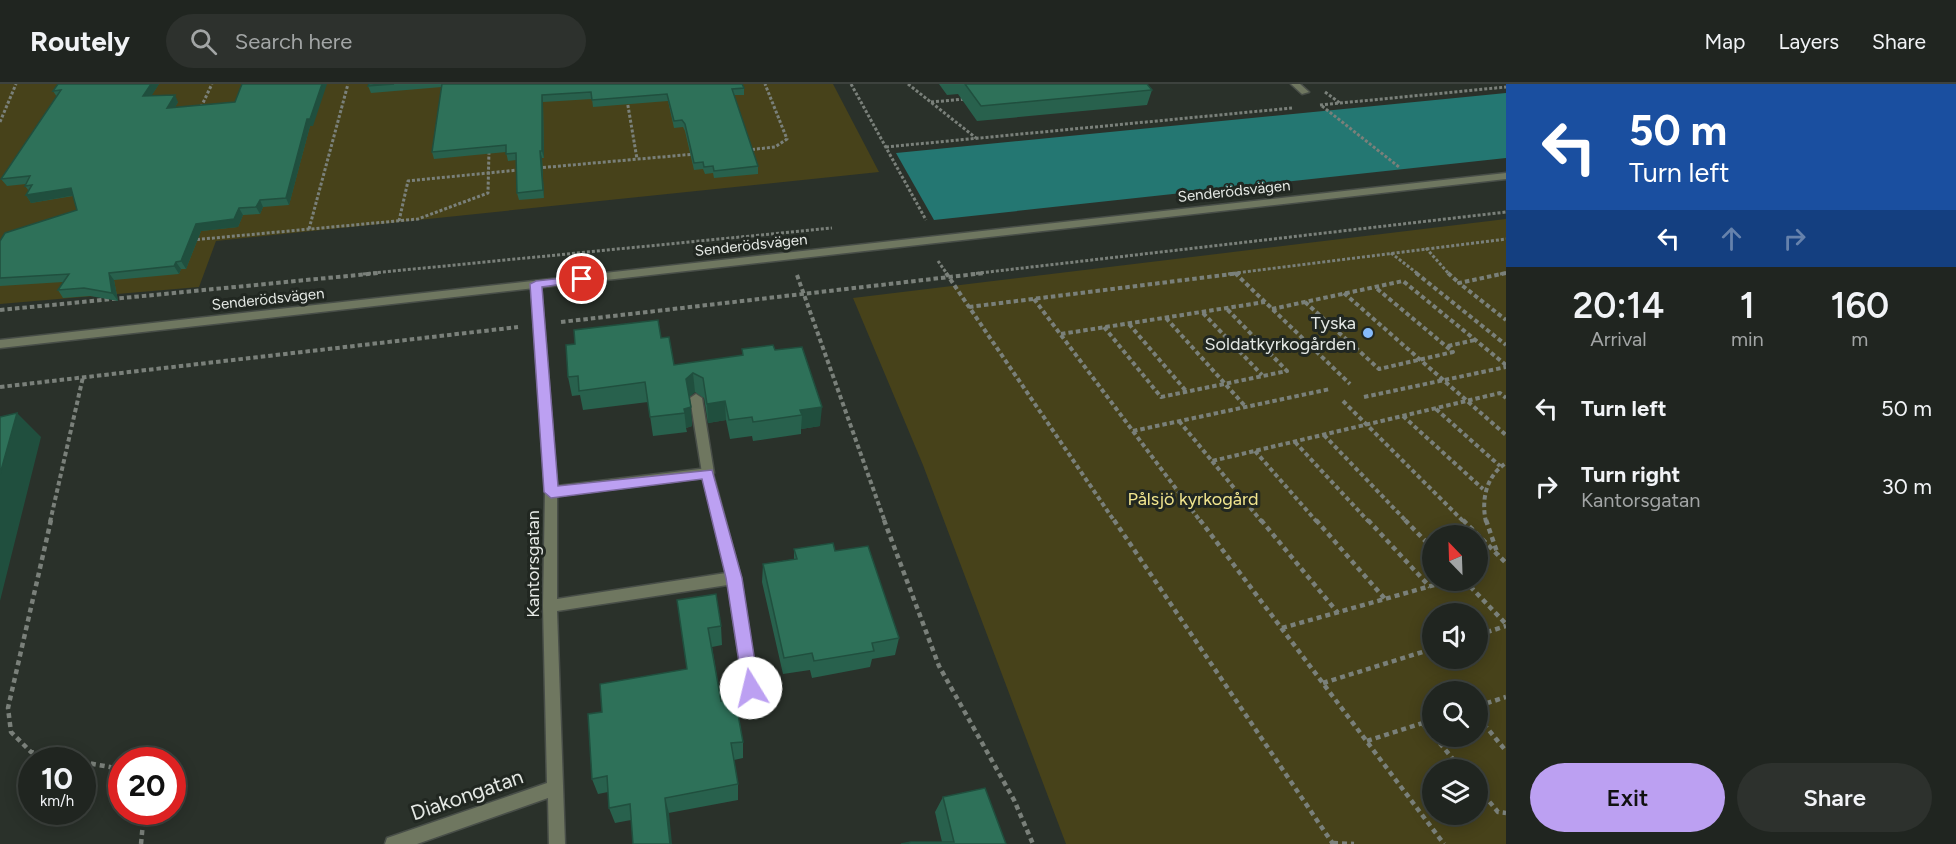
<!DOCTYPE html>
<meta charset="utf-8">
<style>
body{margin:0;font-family:Figtree,sans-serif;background:#2d312d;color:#f1f3f6;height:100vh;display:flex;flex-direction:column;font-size:22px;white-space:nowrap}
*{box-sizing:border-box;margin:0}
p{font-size:20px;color:#a2a5a5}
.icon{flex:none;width:33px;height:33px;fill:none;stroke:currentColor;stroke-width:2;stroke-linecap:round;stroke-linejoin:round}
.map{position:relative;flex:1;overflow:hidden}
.details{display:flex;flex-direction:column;background:#202520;width:450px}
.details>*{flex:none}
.hud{background:#1a4fa0;color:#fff;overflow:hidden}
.needle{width:39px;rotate:337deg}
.fabs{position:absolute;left:1422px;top:441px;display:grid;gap:12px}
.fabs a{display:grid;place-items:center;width:66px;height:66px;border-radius:50%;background:#202520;box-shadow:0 3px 15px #0003,0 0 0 2px #3d423e;font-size:30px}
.speed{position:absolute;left:18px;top:663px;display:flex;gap:12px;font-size:30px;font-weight:700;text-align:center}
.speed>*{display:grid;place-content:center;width:78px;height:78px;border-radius:50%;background:#202520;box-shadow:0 3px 15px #0003,0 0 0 2px #3d423e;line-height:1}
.speed small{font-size:15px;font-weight:400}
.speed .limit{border:9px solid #d22;background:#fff;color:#111}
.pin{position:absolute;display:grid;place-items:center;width:51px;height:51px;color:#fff;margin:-26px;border:3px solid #fff;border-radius:50%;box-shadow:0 2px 6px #0007}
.me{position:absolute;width:66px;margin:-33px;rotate:351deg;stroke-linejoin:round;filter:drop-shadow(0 0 4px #0008)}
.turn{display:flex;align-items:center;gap:21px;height:126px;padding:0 24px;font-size:27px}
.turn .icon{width:78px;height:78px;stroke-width:2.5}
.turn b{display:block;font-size:42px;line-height:51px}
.lanes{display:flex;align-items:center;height:57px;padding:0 24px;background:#0003;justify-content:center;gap:30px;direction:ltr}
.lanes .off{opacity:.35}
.eta{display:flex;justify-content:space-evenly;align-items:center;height:102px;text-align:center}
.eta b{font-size:36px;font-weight:600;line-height:42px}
.cta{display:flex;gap:12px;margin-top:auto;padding:12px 24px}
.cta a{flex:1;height:69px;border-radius:36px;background:#bca0f2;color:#111;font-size:24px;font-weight:600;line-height:69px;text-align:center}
.cta a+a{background:#2d312d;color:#f1f3f6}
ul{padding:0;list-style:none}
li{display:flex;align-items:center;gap:18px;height:78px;padding:0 24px}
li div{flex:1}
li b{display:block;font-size:22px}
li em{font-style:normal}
header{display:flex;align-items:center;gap:36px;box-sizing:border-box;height:84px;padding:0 30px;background:#202520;border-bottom:2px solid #3d423e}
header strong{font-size:28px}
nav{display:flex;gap:33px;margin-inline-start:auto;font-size:21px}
.search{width:420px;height:54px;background:#2d312d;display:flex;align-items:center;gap:15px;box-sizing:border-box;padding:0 21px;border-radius:33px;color:#a2a5a5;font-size:22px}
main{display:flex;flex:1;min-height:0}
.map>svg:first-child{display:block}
</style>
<header>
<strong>Routely</strong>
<div class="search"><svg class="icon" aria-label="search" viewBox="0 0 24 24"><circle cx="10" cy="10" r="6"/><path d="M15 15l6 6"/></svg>Search here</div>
<nav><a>Map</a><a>Layers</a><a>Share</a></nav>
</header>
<main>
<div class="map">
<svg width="1506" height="760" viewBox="0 0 1506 760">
<rect width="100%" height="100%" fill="#2a312a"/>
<g fill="#47421a" fill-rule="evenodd">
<polygon points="0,0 833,0 879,88 216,157 199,203 0,220"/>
<path d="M 1506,135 L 1506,760 L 1066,760 L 923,381 L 853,214 ZM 1432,452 L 1478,452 L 1478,496 L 1432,496 ZM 1432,530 L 1478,530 L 1478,574 L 1432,574 ZM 1432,608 L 1478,608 L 1478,652 L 1432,652 ZM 1432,686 L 1478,686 L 1478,730 L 1432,730 Z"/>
</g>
<polygon fill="#247772" points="1506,9 1506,74 934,136 896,69"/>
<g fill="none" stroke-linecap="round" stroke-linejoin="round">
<g stroke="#484e48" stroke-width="3">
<g id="service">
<polygon points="696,310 702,314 714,389 712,392 704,392 702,389 690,314"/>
<polygon points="734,488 739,490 741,494 761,626 759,631 754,633 749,631 747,626 727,494 729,490"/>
</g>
</g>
<g stroke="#484e48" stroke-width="3">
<g id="minor">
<polygon points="1291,0 1300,0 1309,8 1302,10"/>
<path d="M 536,197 L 541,200 L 557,402 L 708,384 L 712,386 L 741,494 L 739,498 L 734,500 L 557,527 L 565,760 L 549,760 L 548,714 L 417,760 L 385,760 L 387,754 L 393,752 L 547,699 L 543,522 L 545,408 L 531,200 ZM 703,394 L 726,489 L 557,515 L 557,412 Z"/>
</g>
</g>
<g stroke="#484e48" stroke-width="3">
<polygon id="tertiary" points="1506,89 1506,95 0,264 0,256"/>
</g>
<g stroke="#7a807a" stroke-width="3" stroke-dasharray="3 2" stroke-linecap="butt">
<polyline points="851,0 926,136"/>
<polyline points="908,0 976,54"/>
<polyline points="1325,8 1340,19"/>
<polyline points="627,16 637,75"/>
<polyline points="931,18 966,15"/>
<polyline points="1320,21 1506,3"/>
<polyline points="1322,22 1399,83"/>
<polyline points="201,23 212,0"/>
<polyline points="0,38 16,0"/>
<polyline points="886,63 1292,24"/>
<polyline points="747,66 775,63 787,55 765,0"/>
<polyline points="538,84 695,70"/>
<polyline points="399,137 408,97 518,86"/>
<polyline points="309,145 348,0"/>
<polyline points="192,156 418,135 488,109 489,66"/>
<polyline points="1426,164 1449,190"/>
<polyline points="1391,169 1418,190"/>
<polyline points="938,177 947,190"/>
<polyline points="363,190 832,144"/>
<polyline points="971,190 1506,128"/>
<polyline points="1228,190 1506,155"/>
<polyline points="1500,190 1506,189"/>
</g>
<g stroke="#7a807a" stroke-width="4" stroke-dasharray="4.5 3" stroke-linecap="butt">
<polyline points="946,189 1115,438"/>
<polyline points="1235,189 1350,300"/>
<polyline points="1416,189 1506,261"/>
<polyline points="1448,189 1459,199"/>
<polyline points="1506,189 1459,199 1506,236"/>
<polyline points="797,191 885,438"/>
<polyline points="1344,209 1506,351"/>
<polyline points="1034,215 1201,438"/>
<polyline points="1305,218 1379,285 1453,268 1375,203"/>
<polyline points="969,223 1240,189"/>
<polyline points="1272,225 1403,197 1506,281"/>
<polyline points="0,226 378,189"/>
<polyline points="1203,229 1262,291"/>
<polyline points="1166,234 1245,322"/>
<polyline points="561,238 984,189"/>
<polyline points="1129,240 1186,307"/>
<polyline points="1104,243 1161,313 1287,287 1227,225"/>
<polyline points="1061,250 1265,218"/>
<polyline points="1448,262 1475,256"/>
<polyline points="0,303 518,243"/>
<polyline points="1364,313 1506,283"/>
<polyline points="1343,317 1464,438"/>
<polyline points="1436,325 1500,382"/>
<polyline points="1403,332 1483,405"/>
<polyline points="1179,337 1212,377 1500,309 1506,314"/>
<polyline points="1133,347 1330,305"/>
<polyline points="1324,351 1407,438"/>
<polyline points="1295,358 1369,438"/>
<polyline points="1255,367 1317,438"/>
<polyline points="1212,377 1262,438"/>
<polyline points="50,438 83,293"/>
<path d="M 1486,438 C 1481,416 1486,392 1506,379"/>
</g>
<g stroke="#7a807a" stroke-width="4.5" stroke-dasharray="5 4" stroke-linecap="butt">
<polyline points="51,436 8,624 11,648 31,668 72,676"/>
<polyline points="884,436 939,582 1014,716 1033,760"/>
<polyline points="1114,436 1333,760"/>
<polyline points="1200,436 1444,760"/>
<polyline points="1261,436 1338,529"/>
<polyline points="1316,436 1385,515"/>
<polyline points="1368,436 1430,503"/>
<polyline points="1405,436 1432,464"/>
<polyline points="1463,436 1506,479"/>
<polyline points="1486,436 1498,471"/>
<polyline points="1464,496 1506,540"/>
<polyline points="1282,544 1452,496"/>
<polyline points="1478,551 1506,542"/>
<polyline points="1323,599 1432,565"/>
<polyline points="1478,622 1506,613"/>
<polyline points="1478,633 1506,667"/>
<polyline points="1423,640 1432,651"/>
<polyline points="1434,652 1462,686"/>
<polyline points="1367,657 1432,636"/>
<polyline points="82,678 110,683 122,690"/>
<polyline points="1478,704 1498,728 1506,729"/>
<polyline points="1333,759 1354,760"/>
<polyline points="141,760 144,728"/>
</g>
<use href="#service" fill="#6f7760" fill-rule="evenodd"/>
<use href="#minor" fill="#6f7760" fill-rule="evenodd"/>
<use href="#tertiary" fill="#6f7760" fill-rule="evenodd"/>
</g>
<g fill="#28614d">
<polygon points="159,0 151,12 178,18 175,23 313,42 310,42 289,121 263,123 260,130 243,131 238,143 201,147 186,185 181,185 179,190 114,196 118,217 90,212 63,214 58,206 63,198 0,202 0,157 77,126 73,112 31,119 26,111 29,107 25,102 26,100 7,102 1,95 57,13 53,7"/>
<polygon points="369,0 742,0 744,4 744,11 734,11 758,82 758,90 714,94 713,89 705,90 703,85 694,86 685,47 683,43 674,44 668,17 593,23 592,15 543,18 544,74 542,74 544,114 519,116 517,109 516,76 508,77 506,68 434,75 432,68 442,3 371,9 368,2"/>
<polygon points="939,0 1147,0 1152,6 1147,21 977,37 958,10 947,11"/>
<polygon points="661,254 674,281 742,272 742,265 775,266 820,342 801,345 801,350 753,357 752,352 730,355 726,336 708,339 704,314 695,308 689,313 692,342 686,344 687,348 653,352 648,318 583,326 580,311 572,312 568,293"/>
<polygon points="794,465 835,467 899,554 895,571 872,575 870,583 812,594 810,586 783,590 762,498 763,480 794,475"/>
<polygon points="677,516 721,542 722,561 712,563 721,617 743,658 743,674 734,676 738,700 738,716 615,739 609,724 608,708 598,710 592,695 602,628 687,585"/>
<polygon points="943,713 1006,760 942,758 935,728"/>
</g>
<g fill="#204f3e">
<polygon points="151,0 159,0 147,19 143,12"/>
<polygon points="322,0 327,0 313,42 310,42 289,121 286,114 307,35"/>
<polygon points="175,11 178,18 171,31 167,24"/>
<polygon points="542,11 543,18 544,74 542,67"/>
<polygon points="540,67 542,74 544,114 543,106"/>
<polygon points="71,104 76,111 31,119 26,111"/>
<polygon points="260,116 263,123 260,130 256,123"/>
<polygon points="239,124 243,131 238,143 201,147 186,185 181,177 196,140"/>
<polygon points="176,178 181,185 179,190 174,182"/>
<polygon points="109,189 114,196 118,217 112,209"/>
<polygon points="693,289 695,308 688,314 686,295"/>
<polygon points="725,317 726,336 708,339 707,320"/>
<polygon points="691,323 692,342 686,344 684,325"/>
<polygon points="822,323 820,342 801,345 802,331 800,326"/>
<polygon points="17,329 41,353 0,517 0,390"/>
<polygon points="665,714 669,729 672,760 670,760"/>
</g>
<g fill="#2e7159" stroke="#204f3e" stroke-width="1.5">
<polygon points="58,0 151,0 143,12 175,11 167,24 235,18 242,0 322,0 310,35 307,35 286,114 260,116 256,123 239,124 234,135 196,140 181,177 176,178 174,182 109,189 112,209 84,204 58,206 69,190 0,194 0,157 5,149 77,126 71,104 26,111 32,101 25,102 30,92 1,95 61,6 53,7"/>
<polygon points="369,0 394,0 368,2"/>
<polygon points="442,0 742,0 744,4 732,5 758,82 714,87 713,82 704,83 703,78 694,79 685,40 682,36 674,37 667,10 592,16 591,8 542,11 542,67 540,67 543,106 517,109 516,69 506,70 506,61 432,68"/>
<polygon points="965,0 1147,0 1152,6 981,22"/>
<polygon points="658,236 661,254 669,253 674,281 743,271 742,265 773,261 775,266 802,263 822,323 800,326 802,331 753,338 752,333 729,336 725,317 707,320 703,294 693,289 686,295 691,323 684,325 685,329 650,333 645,298 579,307 578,292 568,293 566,261 575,260 574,246"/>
<polygon points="17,329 0,390 0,333"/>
<polygon points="833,459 835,467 868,462 899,554 872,559 874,567 814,577 812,569 784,574 763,480 797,475 794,465"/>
<polygon points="716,510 721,542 708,544 721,617 735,614 743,658 731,659 738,700 665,714 670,760 633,760 630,720 609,724 607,692 592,695 588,630 602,628 600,600 687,585 677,516"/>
<polygon points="985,704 1006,760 901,760 911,758 954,758 943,713"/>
</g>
<polygon fill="#bca0f2" stroke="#7a689d" stroke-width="1.5" points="582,192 588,195 586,197 542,203 558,402 712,386 742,494 759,604 757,609 751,612 745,609 743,604 726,494 702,395 551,414 544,408 530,200 536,197"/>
<circle fill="#86bbfb" stroke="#212721" stroke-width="2" cx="1368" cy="249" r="6"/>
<g text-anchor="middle" stroke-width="6" stroke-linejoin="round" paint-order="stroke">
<g font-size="15" fill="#e4e8e4" stroke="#212721">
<text transform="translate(1234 107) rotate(-6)" y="5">Senderödsvägen</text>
<text transform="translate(751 161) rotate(-6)" y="5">Senderödsvägen</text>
<text transform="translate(268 215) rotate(-6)" y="5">Senderödsvägen</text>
</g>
<g font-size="18" fill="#e4e8e4" stroke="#212721" text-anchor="end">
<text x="1356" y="245">Tyska<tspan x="1356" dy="21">Soldatkyrkogården</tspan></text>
</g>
<g font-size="18" fill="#f1e58e" stroke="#212721">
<text x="1193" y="421">Pålsjö kyrkogård</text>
</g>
<g font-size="18" fill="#e4e8e4" stroke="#212721">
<text transform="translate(533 480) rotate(-90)" y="6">Kantorsgatan</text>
</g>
<g font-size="21" fill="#e4e8e4" stroke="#212721">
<text transform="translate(467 711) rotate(-19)" y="7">Diakongatan</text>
</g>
</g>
</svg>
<div class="fabs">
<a><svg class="needle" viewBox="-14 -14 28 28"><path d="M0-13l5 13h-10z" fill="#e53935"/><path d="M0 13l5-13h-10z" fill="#a2a5a5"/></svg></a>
<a><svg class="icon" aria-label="sound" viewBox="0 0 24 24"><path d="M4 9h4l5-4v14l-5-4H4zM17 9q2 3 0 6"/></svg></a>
<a><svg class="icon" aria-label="search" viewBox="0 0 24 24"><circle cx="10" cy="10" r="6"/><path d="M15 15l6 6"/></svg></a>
<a><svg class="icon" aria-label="layers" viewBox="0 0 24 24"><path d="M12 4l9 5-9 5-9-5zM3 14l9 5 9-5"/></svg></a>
</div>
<div class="speed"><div>10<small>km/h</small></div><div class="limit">20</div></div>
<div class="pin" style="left:582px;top:195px;background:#d93025"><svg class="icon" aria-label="arrive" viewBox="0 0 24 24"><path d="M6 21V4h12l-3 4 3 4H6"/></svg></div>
<svg class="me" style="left:751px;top:604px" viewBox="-20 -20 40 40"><circle r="19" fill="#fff"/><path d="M0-13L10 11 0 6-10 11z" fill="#bca0f2"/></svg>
</div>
<section class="details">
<div class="hud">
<div class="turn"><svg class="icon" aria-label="left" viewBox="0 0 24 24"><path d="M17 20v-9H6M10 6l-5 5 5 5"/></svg><div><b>50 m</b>Turn left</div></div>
<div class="lanes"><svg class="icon" aria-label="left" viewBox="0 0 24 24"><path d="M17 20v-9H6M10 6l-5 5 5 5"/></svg><svg class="icon off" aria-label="ahead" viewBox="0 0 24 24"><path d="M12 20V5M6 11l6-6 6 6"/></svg><svg class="icon off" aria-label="right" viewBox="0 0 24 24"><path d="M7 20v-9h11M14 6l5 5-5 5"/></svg></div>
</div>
<div class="eta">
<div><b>20:14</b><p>Arrival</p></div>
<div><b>1</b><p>min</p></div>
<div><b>160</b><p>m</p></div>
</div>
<ul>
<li><svg class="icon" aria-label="left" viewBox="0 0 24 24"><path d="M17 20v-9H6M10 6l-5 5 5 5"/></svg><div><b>Turn left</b></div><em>50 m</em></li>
<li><svg class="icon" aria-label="right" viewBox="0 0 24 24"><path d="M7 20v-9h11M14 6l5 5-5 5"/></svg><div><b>Turn right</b><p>Kantorsgatan</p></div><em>30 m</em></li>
</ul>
<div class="cta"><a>Exit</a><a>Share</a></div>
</section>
</main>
